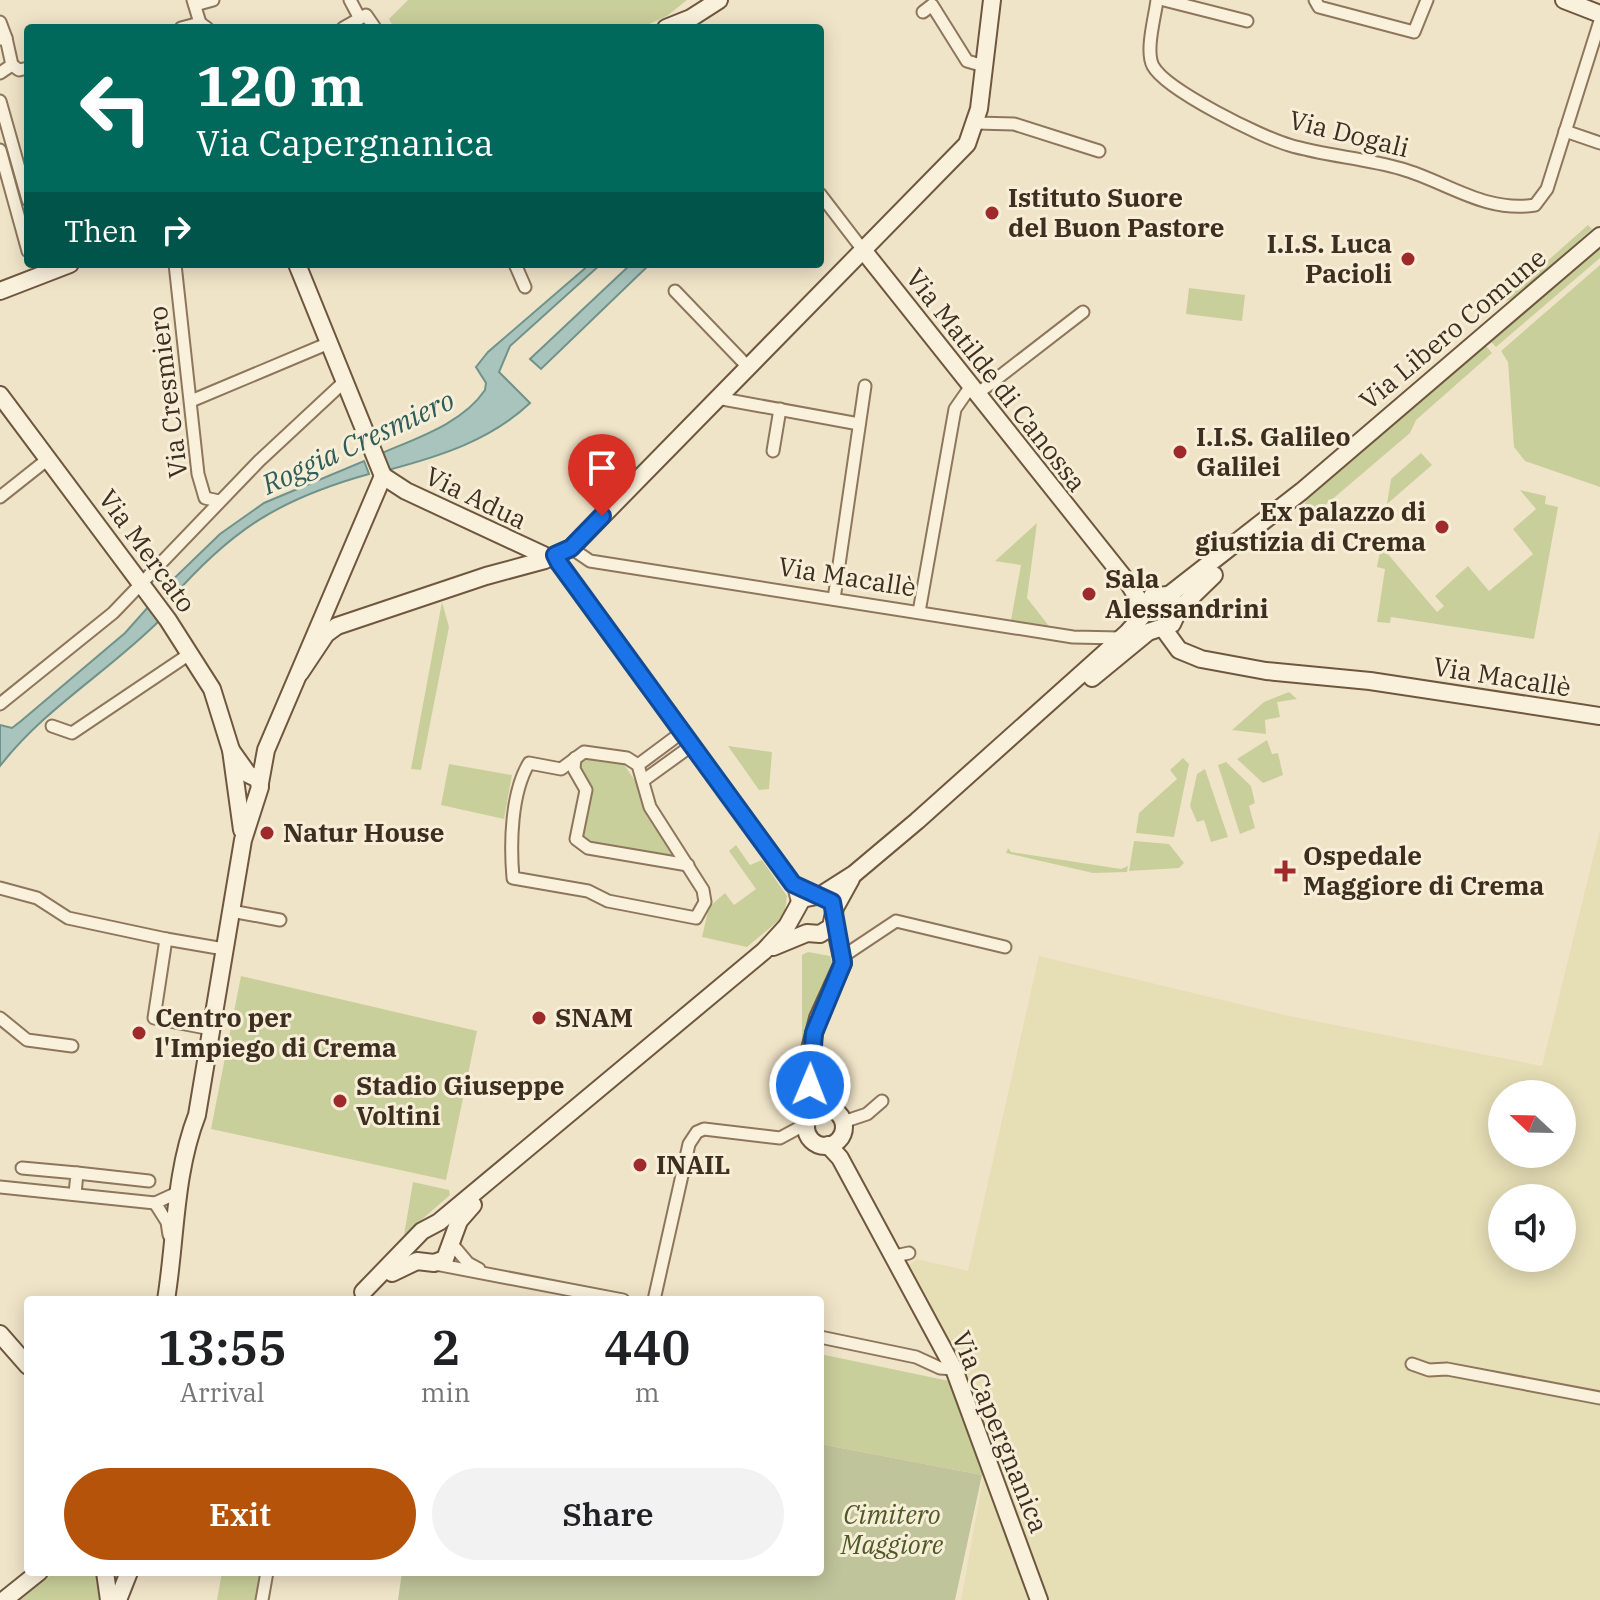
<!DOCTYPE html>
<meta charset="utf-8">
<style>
body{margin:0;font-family:"IBM Plex Serif",serif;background:#f2f2f2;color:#202124;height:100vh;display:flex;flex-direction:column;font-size:30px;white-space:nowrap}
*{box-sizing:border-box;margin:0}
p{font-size:26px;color:#757577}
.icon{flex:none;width:44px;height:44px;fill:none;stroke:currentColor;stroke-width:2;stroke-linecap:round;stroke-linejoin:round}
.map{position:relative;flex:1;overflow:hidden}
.side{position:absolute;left:24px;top:1296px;width:800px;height:280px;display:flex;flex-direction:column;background:#fff;border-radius:8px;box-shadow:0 4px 20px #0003}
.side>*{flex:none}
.guide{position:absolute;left:24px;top:24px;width:800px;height:244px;border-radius:8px;box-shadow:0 4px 20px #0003;background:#00695c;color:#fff;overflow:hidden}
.needle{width:52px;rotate:292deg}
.fabs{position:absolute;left:1488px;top:1080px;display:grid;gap:16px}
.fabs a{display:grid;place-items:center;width:88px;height:88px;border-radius:50%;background:#fff;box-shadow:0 4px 20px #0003;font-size:40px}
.pin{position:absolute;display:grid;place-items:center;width:68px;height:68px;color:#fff;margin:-82px -34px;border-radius:50% 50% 50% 0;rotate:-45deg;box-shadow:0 0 8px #0007}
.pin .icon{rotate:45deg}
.me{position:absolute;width:88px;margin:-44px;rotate:1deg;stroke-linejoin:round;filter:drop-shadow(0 0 6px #0008)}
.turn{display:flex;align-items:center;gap:28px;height:168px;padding:0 40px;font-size:36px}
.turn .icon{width:104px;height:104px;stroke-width:2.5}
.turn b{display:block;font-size:56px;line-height:68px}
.then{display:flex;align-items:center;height:76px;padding:0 40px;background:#0003;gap:16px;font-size:30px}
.eta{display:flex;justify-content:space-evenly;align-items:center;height:136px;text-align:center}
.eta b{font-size:48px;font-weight:600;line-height:56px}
.cta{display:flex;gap:16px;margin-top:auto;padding:16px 40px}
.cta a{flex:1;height:92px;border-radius:48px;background:#b45309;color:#fff;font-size:32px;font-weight:600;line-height:92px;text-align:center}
.cta a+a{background:#f2f2f2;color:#202124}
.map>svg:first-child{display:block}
</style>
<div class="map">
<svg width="1600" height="1600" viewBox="0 0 1600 1600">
<rect width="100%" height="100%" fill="#f0e4c8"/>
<path fill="#e6deb5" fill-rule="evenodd" d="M 1600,830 L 1600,1600 L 961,1600 L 990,1441 L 961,1362 L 908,1266 L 917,1259 L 968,1271 L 1039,956 L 1289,1016 L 1542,1066 ZM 1502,1094 L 1562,1094 L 1562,1154 L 1502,1154 ZM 1502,1198 L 1562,1198 L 1562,1258 L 1502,1258 Z"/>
<g fill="#c9cf9b">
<polygon points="408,0 687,0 667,16 640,28 394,28 389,19"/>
<polygon points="1588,225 1592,229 1513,299 1501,302"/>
<polygon points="1600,247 1600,258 1496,347 1489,340"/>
<polygon points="1600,265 1600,487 1525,461 1514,447 1508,362 1501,351"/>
<polygon points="1189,288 1245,295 1242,321 1186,314"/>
<polygon points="1484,344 1492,353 1416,420 1410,433 1302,525 1298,513 1316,488"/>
<polygon points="1421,453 1432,465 1387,504 1391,479"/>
<polygon points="1520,490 1546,496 1545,504 1558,507 1534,639 1391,617 1390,623 1377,622 1385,569 1377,567 1381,546 1437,612 1444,606 1435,596 1468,566 1489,591 1533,554 1513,529 1536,509"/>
<polygon points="1037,523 1027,598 1049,626 1011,620 1021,565 995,561"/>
<polygon points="442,602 449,627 421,770 411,769"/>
<polygon points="1289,692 1297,699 1277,702 1280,717 1265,720 1266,734 1232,730 1264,702"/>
<polygon points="1267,740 1272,754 1278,753 1283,775 1263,783 1237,759"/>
<polygon points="728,746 772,752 769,789 759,790"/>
<polygon points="588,756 623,763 638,785 638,793 674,852 673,856 664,858 584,842 580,838 589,784 579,764 581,758"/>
<polygon points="1183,758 1189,764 1174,837 1136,833 1139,813 1177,779 1170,770"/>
<polygon points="1226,762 1251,786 1255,803 1249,806 1255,828 1240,834 1218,765"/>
<polygon points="449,764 512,775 504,819 441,805"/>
<polygon points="1205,769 1228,837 1211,842 1204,820 1197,822 1190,806 1197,774"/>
<polygon points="1134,841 1169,844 1184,863 1179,868 1129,871"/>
<polygon points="736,845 750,865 762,860 787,896 784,916 747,947 702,937 709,907 725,893 734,905 756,889 729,851"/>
<polygon points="1008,848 1011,852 1121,869 1128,866 1127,872 1093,873 1006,853"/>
<polygon points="808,952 830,956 834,968 802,1056 802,955"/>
<polygon points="241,976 477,1031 446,1180 211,1129"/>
<polygon points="413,1182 449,1190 450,1195 404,1235"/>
<polygon points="820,1354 954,1382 984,1464 982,1475 820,1444"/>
<polygon points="54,1572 98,1572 99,1600 20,1600"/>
<polygon points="222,1572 261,1572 256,1600 217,1600"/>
</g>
<polygon fill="#bfc49a" points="820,1444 982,1475 955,1600 398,1600 402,1572 820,1572"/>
<g fill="#a9c4bc" stroke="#6f938a" stroke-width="2">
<path d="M 590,264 L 601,264 L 510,346 L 499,372 L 530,403 C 491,440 441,456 388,470 L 382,453 C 417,438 463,423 485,390 L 486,383 L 476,367 L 488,352 Z"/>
<polygon points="631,264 650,264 541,369 530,359"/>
<path d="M 364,461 L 369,474 C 279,499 231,530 170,600 L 162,590 L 220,534 L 264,503 Z"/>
<path d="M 149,606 L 160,620 C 108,672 45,708 0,766 L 0,725 L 12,728 L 21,721 L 125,633 Z"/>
</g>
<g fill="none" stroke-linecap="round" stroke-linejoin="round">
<g stroke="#8d765c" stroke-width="15">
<g id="street">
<polyline points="193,0 200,23"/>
<polyline points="350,0 359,17"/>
<path d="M 1157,0 C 1155,17 1145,51 1153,66 C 1166,90 1261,137 1289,145 C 1325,156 1365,158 1402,169 C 1447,182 1485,213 1535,205 L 1547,189 L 1600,21"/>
<polyline points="1164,0 1247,21"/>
<polyline points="1315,0 1319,7 1414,32 1427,0"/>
<polyline points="195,5 213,0"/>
<polyline points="923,12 932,5 967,61 984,66"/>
<polyline points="0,22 6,38"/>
<polyline points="181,28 200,23 207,28"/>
<polyline points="343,28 366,15 375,28"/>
<polyline points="0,39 6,38 12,65"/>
<polyline points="12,65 19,70 28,68"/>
<polyline points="0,73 12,65"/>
<polyline points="0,101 28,200"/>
<polyline points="976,123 1014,124 1099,151"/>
<polyline points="1565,131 1600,143"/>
<polyline points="0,150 28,251"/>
<polyline points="820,194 863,250"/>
<polyline points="175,264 198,474 205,498 219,501"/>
<polyline points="515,264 525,287"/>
<polyline points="675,291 748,367"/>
<polyline points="977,394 1083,312"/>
<polyline points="717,398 859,424"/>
<polyline points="191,401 329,343"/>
<polyline points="773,451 780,409"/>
<polyline points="0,497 48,459"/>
<polyline points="571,548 590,561 1073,637 1120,638"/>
<polyline points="555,555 793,884 798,904"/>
<polyline points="834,599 865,386"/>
<polyline points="919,612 955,409 971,386"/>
<polyline points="0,704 113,613 259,461 345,381"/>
<polyline points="52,726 72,733 191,653"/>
<path d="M 584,752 L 627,758 L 638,765 L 650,807 L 703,890 L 705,902 L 696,918 L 608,901 L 588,891 L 513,878 C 510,843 511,793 529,763 L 561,769 Z"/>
<polyline points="575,758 574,769 586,790 576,839 588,848 688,865"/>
<polyline points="638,765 681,733"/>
<polyline points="644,780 691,746"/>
<polyline points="0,888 37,898 68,918 166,939 154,1018 211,1029"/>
<polyline points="231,911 280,920"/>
<polyline points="166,939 224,949"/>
<polyline points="842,957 896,921 1005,947"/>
<polyline points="0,1018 27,1040 72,1046"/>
<polyline points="843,1122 867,1114 882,1101"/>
<polyline points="22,1168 77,1173 75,1194"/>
<polyline points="77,1173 149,1181"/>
<polyline points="0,1187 155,1203 179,1192"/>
<polyline points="155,1203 167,1222 169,1235"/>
<polyline points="452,1244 468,1263 479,1269"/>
<polyline points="895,1256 909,1253"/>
<polyline points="435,1264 623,1300"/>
<polyline points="654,1300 689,1144 697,1132 704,1129 780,1138 806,1124"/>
<polyline points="820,1337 916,1357 940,1368 954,1369"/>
<polyline points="1412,1364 1429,1370 1447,1369 1600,1398"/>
<polyline points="262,1600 267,1572"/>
</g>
</g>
<g stroke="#6f573f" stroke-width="20">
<g id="secondary">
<polyline points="1564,0 1600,14"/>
<polyline points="666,28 691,18 719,0"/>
<polyline points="863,250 1129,584 1145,610"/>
<polyline points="297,264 383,476"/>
<polyline points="0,291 70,264"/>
<polyline points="0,395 168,620 212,689 231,750 242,830"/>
<polyline points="383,476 406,491 550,558"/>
<polyline points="1169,595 1302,491 1600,236"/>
<polyline points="1163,628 1179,650 1201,659 1266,671 1370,681 1600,716"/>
<polyline points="300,673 326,634 337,626 486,576 545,560 571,548 967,144 979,109 992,0"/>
<polyline points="1092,678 1148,632 1172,624 1179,609 1214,575"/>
<polyline points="260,783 266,750 383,476"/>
<polyline points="773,947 807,933 820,934 831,927 835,908 851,879"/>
<circle cx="825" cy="1127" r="19"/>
<polyline points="812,1114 810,1049 818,1018 843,963 834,921"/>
<polyline points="828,1145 840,1158 954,1369 1039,1600"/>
<polyline points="392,1273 417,1261 434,1263 445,1259 459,1221 473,1205"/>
<polyline points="363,1292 422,1231 439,1222 764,951 787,926 802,899 821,895 854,874 917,821 1127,633 1145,613 1152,596 1169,595 1179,609"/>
<path d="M 166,1300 C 176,1239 174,1174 197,1115 L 243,840 L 260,787 L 258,779 L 248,774 L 231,750"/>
<polyline points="0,1334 28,1366"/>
<polyline points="105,1572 109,1600"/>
<polyline points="4,1600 39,1572"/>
<polyline points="118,1600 129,1572"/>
</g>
</g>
<use href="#street" stroke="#faf1dc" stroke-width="11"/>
<use href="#secondary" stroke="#faf1dc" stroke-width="16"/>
</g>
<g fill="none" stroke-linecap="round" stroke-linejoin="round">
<g stroke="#114b97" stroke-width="20">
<polyline id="route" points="602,516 571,548 555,555 559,563 793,884 832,902 843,963 814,1033 810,1085"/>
</g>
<use href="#route" stroke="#1a73e8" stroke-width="14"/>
</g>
<g fill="#9e2a2b" stroke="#f7eed8" stroke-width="3">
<circle cx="992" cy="213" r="8"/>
<circle cx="1408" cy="259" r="8"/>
<circle cx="1180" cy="452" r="8"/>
<circle cx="1442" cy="527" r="8"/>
<circle cx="1089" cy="594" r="8"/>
<circle cx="267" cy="833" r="8"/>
<path d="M1281 859h8v8h8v8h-8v8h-8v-8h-8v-8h8z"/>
<circle cx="539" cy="1018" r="8"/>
<circle cx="139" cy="1033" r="8"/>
<circle cx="340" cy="1101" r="8"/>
<circle cx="640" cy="1165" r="8"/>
</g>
<g text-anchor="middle" stroke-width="6" stroke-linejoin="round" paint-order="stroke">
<g font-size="26" fill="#3d2e20" stroke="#f7eed8">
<text transform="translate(1349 134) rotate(14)" y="9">Via Dogali</text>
<text transform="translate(1453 329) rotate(-40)" y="9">Via Libero Comune</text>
<text transform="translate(996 380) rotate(52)" y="9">Via Matilde di Canossa</text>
<text transform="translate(168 392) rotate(-97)" y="9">Via Cresmiero</text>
<text transform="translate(476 498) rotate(26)" y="9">Via Adua</text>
<text transform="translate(147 551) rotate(54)" y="9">Via Mercato</text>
<text transform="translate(847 577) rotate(9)" y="9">Via Macallè</text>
<text transform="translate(1502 677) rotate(9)" y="9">Via Macallè</text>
<text transform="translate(1000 1432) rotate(68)" y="9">Via Capergnanica</text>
</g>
<g font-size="26" font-weight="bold" fill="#3d2e20" stroke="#f7eed8" text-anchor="start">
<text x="1008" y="207">Istituto Suore<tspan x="1008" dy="30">del Buon Pastore</tspan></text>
<text x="1392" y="253" text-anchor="end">I.I.S. Luca<tspan x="1392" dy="30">Pacioli</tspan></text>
<text x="1196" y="446">I.I.S. Galileo<tspan x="1196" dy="30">Galilei</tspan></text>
<text x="1426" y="521" text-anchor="end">Ex palazzo di<tspan x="1426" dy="30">giustizia di Crema</tspan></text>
<text x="1105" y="588">Sala<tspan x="1105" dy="30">Alessandrini</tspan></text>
<text x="283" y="842">Natur House</text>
<text x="1303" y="865">Ospedale<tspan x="1303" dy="30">Maggiore di Crema</tspan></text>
<text x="155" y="1027">Centro per<tspan x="155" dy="30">l'Impiego di Crema</tspan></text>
<text x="555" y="1027">SNAM</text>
<text x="356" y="1095">Stadio Giuseppe<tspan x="356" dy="30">Voltini</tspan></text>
<text x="656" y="1174">INAIL</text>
</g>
<g font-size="26" font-style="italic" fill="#4d5a26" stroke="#f7eed8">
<text x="892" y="1524">Cimitero<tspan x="892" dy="30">Maggiore</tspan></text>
</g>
<g font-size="28" font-style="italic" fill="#2f5d5a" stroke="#f7eed8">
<text transform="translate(358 442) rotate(-25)" y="10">Roggia Cresmiero</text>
</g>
</g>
</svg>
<div class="fabs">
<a><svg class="needle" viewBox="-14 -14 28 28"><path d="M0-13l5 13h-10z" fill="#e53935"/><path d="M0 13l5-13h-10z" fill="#757577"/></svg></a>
<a><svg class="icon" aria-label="sound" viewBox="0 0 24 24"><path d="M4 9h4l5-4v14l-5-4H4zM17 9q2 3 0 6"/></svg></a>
</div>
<div class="pin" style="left:602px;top:516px;background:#d93025"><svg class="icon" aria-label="arrive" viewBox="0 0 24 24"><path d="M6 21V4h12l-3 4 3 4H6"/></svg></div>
<svg class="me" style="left:810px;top:1085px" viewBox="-20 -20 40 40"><circle r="17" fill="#1a73e8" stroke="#fff" stroke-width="3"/><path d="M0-11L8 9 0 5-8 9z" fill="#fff"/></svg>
<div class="guide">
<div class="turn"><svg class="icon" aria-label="left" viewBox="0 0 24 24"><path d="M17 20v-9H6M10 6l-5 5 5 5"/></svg><div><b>120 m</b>Via Capergnanica</div></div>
<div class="then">Then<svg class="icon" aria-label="right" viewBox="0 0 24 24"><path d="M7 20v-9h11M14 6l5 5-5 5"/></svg></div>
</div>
<section class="side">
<div class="eta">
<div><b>13:55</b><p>Arrival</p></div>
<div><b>2</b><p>min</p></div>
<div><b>440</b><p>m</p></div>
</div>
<div class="cta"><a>Exit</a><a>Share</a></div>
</section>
</div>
